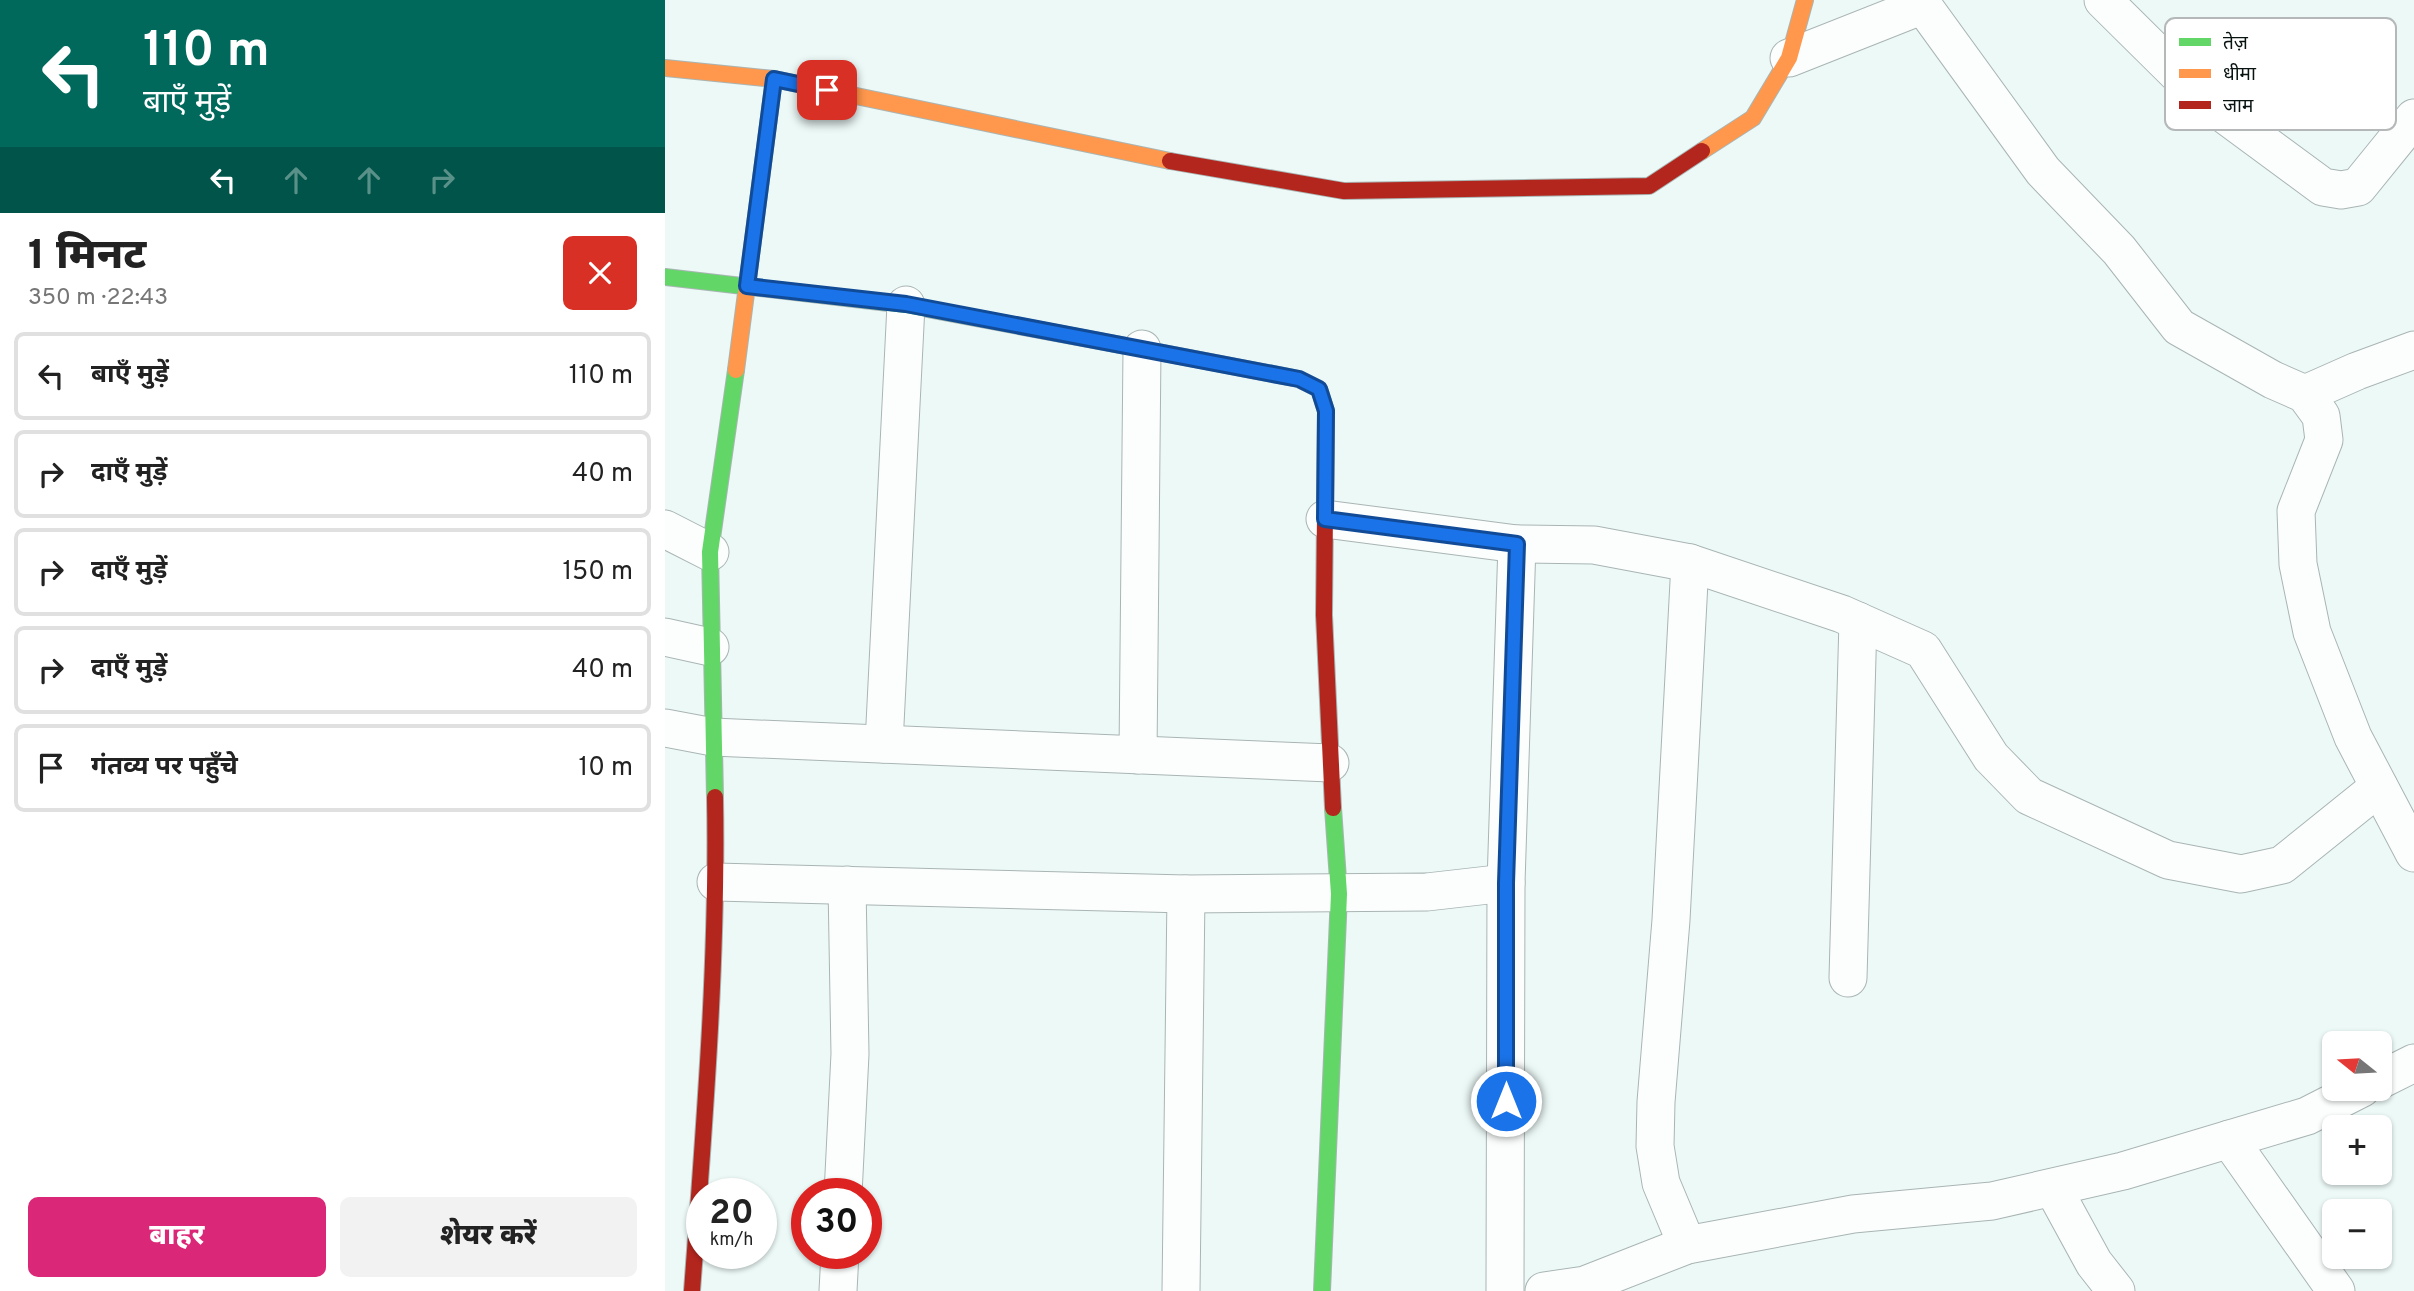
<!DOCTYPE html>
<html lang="hi">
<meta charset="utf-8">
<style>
body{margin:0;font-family:Overpass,"Noto Sans Devanagari",sans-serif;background:#f2f2f2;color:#222;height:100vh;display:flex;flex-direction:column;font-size:26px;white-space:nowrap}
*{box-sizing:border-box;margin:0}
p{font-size:23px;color:#767676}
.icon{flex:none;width:38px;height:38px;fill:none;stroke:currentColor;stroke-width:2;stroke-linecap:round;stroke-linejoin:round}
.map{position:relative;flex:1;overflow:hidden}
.panel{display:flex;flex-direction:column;background:#fff;width:665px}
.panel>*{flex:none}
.hud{background:#00695c;color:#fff;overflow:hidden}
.needle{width:46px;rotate:288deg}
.buttons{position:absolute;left:1657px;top:1031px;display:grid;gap:14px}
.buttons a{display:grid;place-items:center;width:70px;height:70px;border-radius:10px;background:#fff;box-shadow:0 2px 5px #0004;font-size:35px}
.speed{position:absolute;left:21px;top:1178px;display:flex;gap:14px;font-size:35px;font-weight:700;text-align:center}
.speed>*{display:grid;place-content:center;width:91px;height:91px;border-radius:50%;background:#fff;box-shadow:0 2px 5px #0004;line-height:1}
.speed small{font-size:18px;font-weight:400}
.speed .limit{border:10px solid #d22;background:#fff;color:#111}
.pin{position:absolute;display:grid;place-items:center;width:60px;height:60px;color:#fff;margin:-30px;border-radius:14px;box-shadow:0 4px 10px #0006}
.me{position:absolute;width:77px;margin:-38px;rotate:0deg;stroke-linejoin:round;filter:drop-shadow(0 0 5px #0008)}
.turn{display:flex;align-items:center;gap:24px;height:147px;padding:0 28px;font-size:32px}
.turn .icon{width:91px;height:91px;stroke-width:2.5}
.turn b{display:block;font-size:49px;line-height:60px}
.lanes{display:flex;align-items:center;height:66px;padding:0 28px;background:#0003;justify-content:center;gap:35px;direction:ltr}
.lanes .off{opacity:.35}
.round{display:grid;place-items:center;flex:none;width:74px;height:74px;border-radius:10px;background:#f2f2f2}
.headline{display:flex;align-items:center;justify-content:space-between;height:119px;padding:0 28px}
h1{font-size:42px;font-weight:800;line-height:52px}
.button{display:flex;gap:14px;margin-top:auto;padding:14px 28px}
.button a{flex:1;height:80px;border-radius:10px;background:#db2777;color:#fff;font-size:28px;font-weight:800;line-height:80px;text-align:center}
.button a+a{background:#f2f2f2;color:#222}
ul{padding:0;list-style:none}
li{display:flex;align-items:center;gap:21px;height:88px;margin:0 14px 10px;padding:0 14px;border:4px solid #e0e0e0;border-radius:10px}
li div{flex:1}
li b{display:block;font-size:26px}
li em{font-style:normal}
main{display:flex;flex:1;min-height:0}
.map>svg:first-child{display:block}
</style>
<main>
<section class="panel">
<div class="hud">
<div class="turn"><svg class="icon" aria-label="left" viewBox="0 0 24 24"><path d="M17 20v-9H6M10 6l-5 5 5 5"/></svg><div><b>110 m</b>बाएँ मुड़ें</div></div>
<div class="lanes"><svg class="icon" aria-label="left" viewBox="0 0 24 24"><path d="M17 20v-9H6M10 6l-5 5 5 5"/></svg><svg class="icon off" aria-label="ahead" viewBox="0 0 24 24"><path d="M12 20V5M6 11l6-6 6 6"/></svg><svg class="icon off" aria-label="ahead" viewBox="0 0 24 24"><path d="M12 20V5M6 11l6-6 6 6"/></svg><svg class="icon off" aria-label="right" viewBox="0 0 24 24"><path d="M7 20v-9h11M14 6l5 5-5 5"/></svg></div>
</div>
<div class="headline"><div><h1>1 मिनट</h1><p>350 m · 22:43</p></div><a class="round" style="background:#d93025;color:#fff"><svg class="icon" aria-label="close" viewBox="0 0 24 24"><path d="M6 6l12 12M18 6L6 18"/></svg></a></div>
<ul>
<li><svg class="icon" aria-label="left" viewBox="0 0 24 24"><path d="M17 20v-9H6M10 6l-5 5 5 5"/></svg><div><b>बाएँ मुड़ें</b></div><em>110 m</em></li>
<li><svg class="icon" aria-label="right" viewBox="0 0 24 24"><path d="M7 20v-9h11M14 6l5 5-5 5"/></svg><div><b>दाएँ मुड़ें</b></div><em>40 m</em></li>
<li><svg class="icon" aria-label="right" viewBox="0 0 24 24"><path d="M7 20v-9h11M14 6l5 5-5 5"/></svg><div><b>दाएँ मुड़ें</b></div><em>150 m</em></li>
<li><svg class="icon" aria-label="right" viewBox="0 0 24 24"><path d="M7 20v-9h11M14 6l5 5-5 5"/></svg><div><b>दाएँ मुड़ें</b></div><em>40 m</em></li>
<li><svg class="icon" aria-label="arrive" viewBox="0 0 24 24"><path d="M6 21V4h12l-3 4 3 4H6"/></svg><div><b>गंतव्य पर पहुँचे</b></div><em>10 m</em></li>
</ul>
<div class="button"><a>बाहर</a><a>शेयर करें</a></div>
</section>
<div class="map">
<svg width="1749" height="1291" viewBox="0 0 1749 1291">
<rect width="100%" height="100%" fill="#ecf9f7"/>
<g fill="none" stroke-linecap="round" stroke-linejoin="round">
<g stroke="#a9b5b3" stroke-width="39">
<g id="street">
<polyline points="1254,0 1378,171 1454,250 1514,327 1608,380 1640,394 1656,416 1659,440 1631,511 1633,564 1647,632 1688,737 1749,853"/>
<polyline points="1438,0 1536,97 1658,187 1676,190 1693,187 1749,118"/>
<polyline points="1124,58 1258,5"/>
<polyline points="1640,394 1692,371 1749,350"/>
<polyline points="660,519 852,544 929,545 1025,563 1177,614 1258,650 1326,757 1364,796 1503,860 1576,874 1617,865 1714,787"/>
<polyline points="0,529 45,552"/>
<polyline points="0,637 45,647"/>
<polyline points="0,728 48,737 665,763"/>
<polyline points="219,744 241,305"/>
<polyline points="473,755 477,349"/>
<polyline points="51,882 521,894 762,892 841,883"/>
<polyline points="1183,978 1193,621"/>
<polyline points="1715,1080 1749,1063"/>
<polyline points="1564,1139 1671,1291"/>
<polyline points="1388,1188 1429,1263 1451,1291"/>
<polyline points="178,1194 185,1054 182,885"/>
<polyline points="1022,1245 996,1183 990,1146 991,1102 1006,920 1025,563"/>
<polyline points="173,1291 175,1253"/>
<polyline points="516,1291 521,894"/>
<polyline points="840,1291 841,883 852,544"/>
<polyline points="879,1291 920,1285 1022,1245 1188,1214 1327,1201 1458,1171 1642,1116 1697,1088"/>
</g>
</g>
<g stroke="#a9b5b3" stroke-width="18">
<g id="fast">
<polyline points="0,277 241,305 488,351"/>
<polyline points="50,797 45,552 71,370"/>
<polyline points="657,1291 674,894 668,808"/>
</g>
</g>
<g stroke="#a9b5b3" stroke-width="18">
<g id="slow">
<polyline points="0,68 109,79 505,161"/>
<polyline points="1037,151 1088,118 1124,58 1140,0"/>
<polyline points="71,370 109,79"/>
</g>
</g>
<g stroke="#a9b5b3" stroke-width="18">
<g id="jam">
<polyline points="505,161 679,191 984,186 1037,151"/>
<polyline points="488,351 634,379 654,389 661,411 659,615 668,808"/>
<path d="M 27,1291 C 39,1128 53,960 50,797"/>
</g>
</g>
<use href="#street" stroke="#fcfefe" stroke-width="37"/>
<use href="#fast" stroke="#63d668" stroke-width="16"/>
<use href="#slow" stroke="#ff974d" stroke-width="16"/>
<use href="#jam" stroke="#b3261e" stroke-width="16"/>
</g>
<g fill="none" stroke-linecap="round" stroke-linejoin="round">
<g stroke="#114b97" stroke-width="18">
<polyline id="route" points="162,90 109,79 82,286 241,304 634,379 654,389 661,411 660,519 852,544 841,883 841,1101"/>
</g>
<use href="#route" stroke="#1a73e8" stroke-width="12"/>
</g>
<rect x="1500" y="18" width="231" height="112" rx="10" fill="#fff" stroke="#b5b8b8" stroke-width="2"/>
<rect x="1514" y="38" width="32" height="8" fill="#63d668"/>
<rect x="1514" y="69" width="32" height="9" fill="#ff974d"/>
<rect x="1514" y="101" width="32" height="8" fill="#b3261e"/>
<g font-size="19" fill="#091412">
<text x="1558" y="49">तेज़</text>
<text x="1558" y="80">धीमा</text>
<text x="1558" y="112">जाम</text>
</g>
</svg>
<div class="buttons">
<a><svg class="needle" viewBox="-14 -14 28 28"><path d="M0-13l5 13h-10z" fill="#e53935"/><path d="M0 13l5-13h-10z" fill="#767676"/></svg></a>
<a>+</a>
<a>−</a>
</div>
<div class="speed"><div>20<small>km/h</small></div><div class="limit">30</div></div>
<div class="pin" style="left:162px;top:90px;background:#d93025"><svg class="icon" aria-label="arrive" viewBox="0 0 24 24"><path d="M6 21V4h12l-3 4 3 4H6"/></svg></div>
<svg class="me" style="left:841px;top:1101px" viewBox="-20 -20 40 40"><circle r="17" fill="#1a73e8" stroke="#fff" stroke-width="3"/><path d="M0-11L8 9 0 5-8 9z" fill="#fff"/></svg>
</div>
</main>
